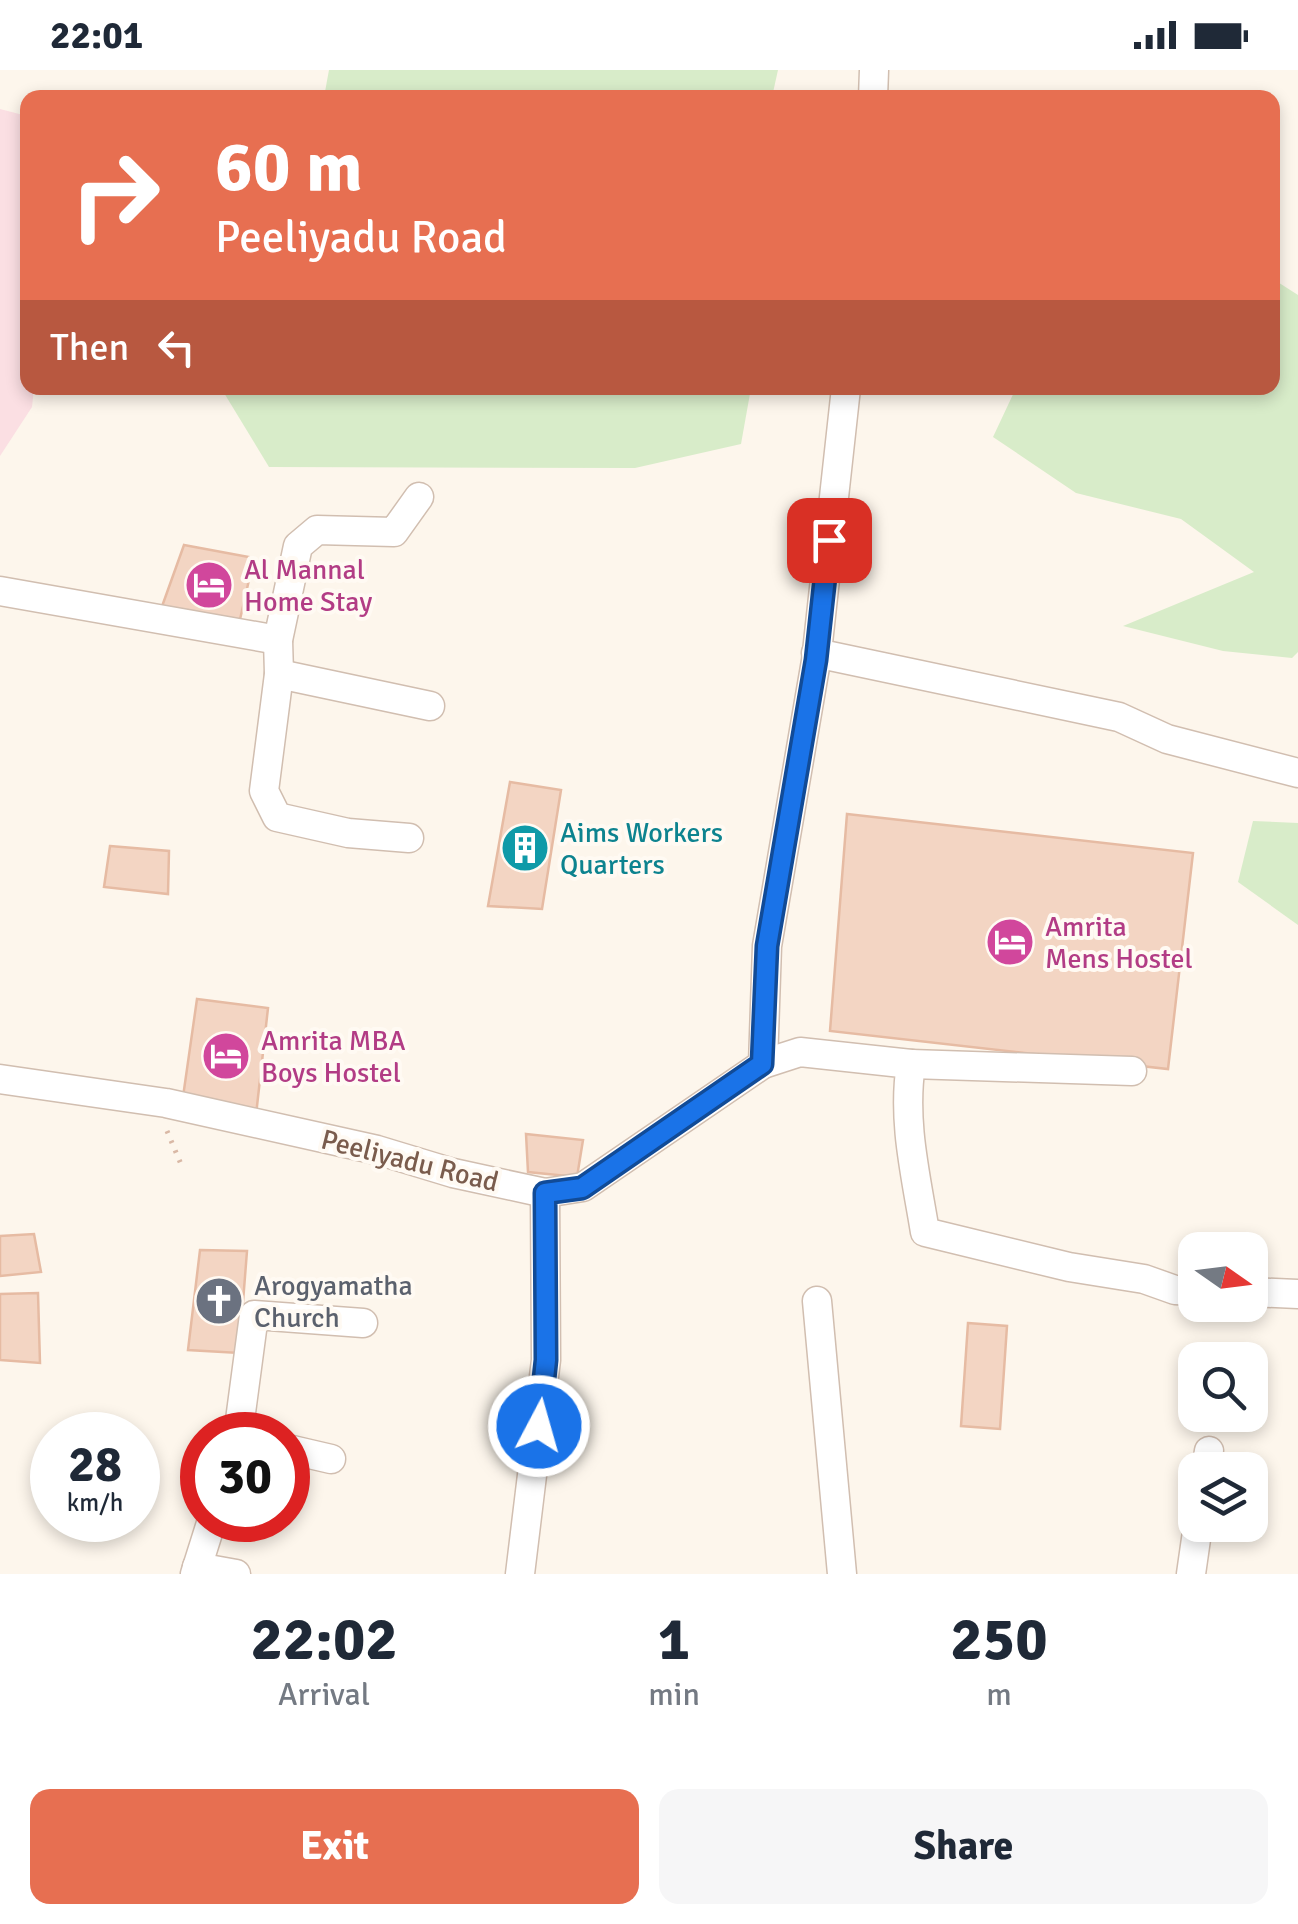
<!DOCTYPE html>
<style>
body{margin:0;font-family:Signika,sans-serif;background:#f6f6f7;color:#1f2937;height:100vh;display:flex;flex-direction:column;font-size:38px;white-space:nowrap}
*{box-sizing:border-box;margin:0}
p{font-size:32px;color:#747a83}
.icon{flex:none;width:55px;height:55px;fill:none;stroke:currentColor;stroke-width:2;stroke-linecap:round;stroke-linejoin:round}
.map{position:relative;height:1504px;overflow:hidden}
.drawer{display:flex;flex-direction:column;background:#fff;flex:1}
.drawer>*{flex:none}
.top-card{position:absolute;left:20px;top:20px;width:1260px;height:305px;border-radius:20px;box-shadow:0 5px 15px #0003;background:#e76f51;color:#fff;overflow:hidden}
.needle{width:65px;rotate:104deg}
.tools{position:absolute;left:1178px;top:1162px;display:grid;gap:20px}
.tools a{display:grid;place-items:center;width:90px;height:90px;border-radius:20px;background:#fff;box-shadow:0 5px 15px #0003;font-size:50px}
.speed{position:absolute;left:30px;top:1342px;display:flex;gap:20px;font-size:50px;font-weight:700;text-align:center}
.speed>*{display:grid;place-content:center;width:130px;height:130px;border-radius:50%;background:#fff;box-shadow:0 5px 15px #0003;line-height:1}
.speed small{font-size:25px;font-weight:400}
.speed .limit{border:15px solid #d22;background:#fff;color:#111}
.pin{position:absolute;display:grid;place-items:center;width:85px;height:85px;color:#fff;margin:-42px;border-radius:20px;box-shadow:0 5px 15px #0006}
.me{position:absolute;width:110px;margin:-55px;rotate:6deg;stroke-linejoin:round;filter:drop-shadow(0 0 8px #0008)}
.turn{display:flex;align-items:center;gap:35px;height:210px;padding:0 30px;font-size:45px}
.turn .icon{width:130px;height:130px;stroke-width:2.5}
.turn b{display:block;font-size:70px;line-height:85px}
.then{display:flex;align-items:center;height:95px;padding:0 30px;background:#0003;gap:20px;font-size:38px}
.eta{display:flex;justify-content:space-evenly;align-items:center;height:170px;text-align:center}
.eta b{font-size:60px;font-weight:700;line-height:70px}
.primary-button{display:flex;gap:20px;margin-top:auto;padding:20px 30px}
.primary-button a{flex:1;height:115px;border-radius:20px;background:#e76f51;color:#fff;font-size:40px;font-weight:700;line-height:115px;text-align:center}
.primary-button a+a{background:#f6f6f7;color:#1f2937}
.status{display:flex;justify-content:space-between;align-items:center;height:70px;padding:0 50px;background:#fff;direction:ltr}
.status svg{height:28px;fill:currentColor}
.map>svg:first-child{display:block}
</style>
<div class="status"><b>22:01</b><svg viewBox="0 0 49 12"><path d="M0 12V9h3v3zM5 12V6h3v6zM10 12V3h3v9zM15 12V0h3v12zM26 1h20v11H26zM47 4h2v5h-2z"/></svg></div>
<div class="map">
<svg width="1298" height="1504" viewBox="0 0 1298 1504">
<rect width="100%" height="100%" fill="#fdf6ec"/>
<polygon fill="#fbdfe3" points="0,39 27,46 28,318 34,318 32,337 0,386"/>
<g fill="#d8ecc9">
<polygon points="329,0 778,0 772,27 324,27"/>
<polygon points="1273,209 1298,225 1298,582 1292,588 1223,581 1123,556 1254,502 1181,449 1076,423 993,367 1016,318 1272,318"/>
<polygon points="221,318 751,318 741,374 635,398 269,397"/>
<polygon points="1253,751 1298,753 1298,855 1238,812"/>
</g>
<g fill="#f3d5c3" stroke="#e6bba3" stroke-width="2.5">
<polygon points="184,475 254,488 236,567 160,542"/>
<polygon points="510,712 561,720 542,839 488,836"/>
<polygon points="847,744 1193,783 1168,999 830,961"/>
<polygon points="110,776 169,781 168,824 104,817"/>
<polygon points="197,929 268,938 256,1045 182,1034"/>
<polygon points="526,1064 583,1070 577,1107 528,1102"/>
<polygon points="34,1164 41,1202 0,1206 0,1166"/>
<polygon points="200,1180 247,1181 239,1283 188,1280"/>
<polygon points="38,1223 40,1293 0,1290 0,1224"/>
<polygon points="968,1253 1007,1256 1000,1359 961,1356"/>
</g>
<g fill="none" stroke-linecap="round" stroke-linejoin="round">
<g stroke="#d1beb0" stroke-width="31">
<g id="minor">
<polyline points="873,28 874,0"/>
<polyline points="0,521 278,570"/>
<polyline points="816,583 1119,647 1167,669 1298,703"/>
<polyline points="279,604 430,636"/>
<polyline points="409,768 348,763 277,747 264,721 279,604 278,570 298,476 317,460 394,462 419,427"/>
<path d="M 763,994 L 800,982 L 911,994 C 902,1051 916,1106 925,1162 L 1069,1197 L 1144,1209 L 1175,1220 L 1195,1221"/>
<polyline points="911,994 1132,1001"/>
<polyline points="0,1009 166,1033 377,1080 453,1103 545,1123 583,1117 763,994 767,876 816,591 846,318"/>
<polyline points="1250,1222 1298,1224"/>
<polyline points="817,1231 842,1504"/>
<polyline points="238,1365 254,1245 363,1253"/>
<polyline points="288,1379 331,1389"/>
<polyline points="1206,1400 1209,1381"/>
<polyline points="197,1497 236,1504"/>
<polyline points="195,1504 212,1450"/>
<polyline points="520,1504 546,1290 545,1123"/>
<polyline points="1191,1504 1198,1455"/>
</g>
</g>
<polyline stroke="#d9b8a5" stroke-width="5" stroke-dasharray="2.5 8" stroke-linecap="butt" points="167,1061 183,1099"/>
<use href="#minor" stroke="#fff" stroke-width="28"/>
</g>
<g fill="none" stroke-linecap="round" stroke-linejoin="round">
<g stroke="#114b97" stroke-width="25">
<polyline id="route" points="539,1356 546,1290 545,1123 582,1118 762,994 767,876 816,590 829,470"/>
</g>
<use href="#route" stroke="#1a73e8" stroke-width="18"/>
</g>
<defs>
<g id="hotel-disc" transform="scale(2.5)"><circle r="9.5" fill="#d1479c" stroke="#fffaf3"/><path d="M-6-4.5h1.5V1H6V5H4.5V3h-9V5H-6ZM-4 0a1.8 1.8 0 1 1 3.6 0ZM.5 0V-2.5h3Q6-2.5 6 0Z" fill="#fff"/></g>
<g id="building-disc" transform="scale(2.5)"><circle r="9.5" fill="#0f9aa8" stroke="#fffaf3"/><path d="M-4-6H4V6H1V3H-1V6H-4ZM-2.5-4.3h1.7v1.8h-1.7ZM.8-4.3h1.7v1.8H.8ZM-2.5-1h1.7V.8h-1.7ZM.8-1h1.7V.8H.8Z" fill="#fff"/></g>
<g id="church-disc" transform="scale(2.5)"><circle r="9.5" fill="#6b7280" stroke="#fffaf3"/><path d="M-1.2-6h2.4v3.5h3.3v2.4h-3.3V6h-2.4V-.1h-3.3v-2.4h3.3Z" fill="#fff"/></g>
</defs>
<g fill-rule="evenodd">
<use href="#hotel-disc" x="209" y="515"/>
<use href="#building-disc" x="525" y="778"/>
<use href="#hotel-disc" x="1010" y="872"/>
<use href="#hotel-disc" x="226" y="986"/>
<use href="#church-disc" x="219" y="1231"/>
</g>
<g text-anchor="middle" stroke-width="8" stroke-linejoin="round" paint-order="stroke">
<g font-size="28" fill="#b23c85" stroke="#fffaf3" text-anchor="start">
<text x="244" y="509">Al Mannal<tspan x="244" dy="32">Home Stay</tspan></text>
<text x="1045" y="866">Amrita<tspan x="1045" dy="32">Mens Hostel</tspan></text>
<text x="261" y="980">Amrita MBA<tspan x="261" dy="32">Boys Hostel</tspan></text>
</g>
<g font-size="28" fill="#0d838f" stroke="#fffaf3" text-anchor="start">
<text x="560" y="772">Aims Workers<tspan x="560" dy="32">Quarters</tspan></text>
</g>
<g font-size="28" fill="#7a5c4d" stroke="#fffaf3">
<text transform="translate(410 1090) rotate(14)" y="10">Peeliyadu Road</text>
</g>
<g font-size="28" fill="#5b616d" stroke="#fffaf3" text-anchor="start">
<text x="254" y="1225">Arogyamatha<tspan x="254" dy="32">Church</tspan></text>
</g>
</g>
</svg>
<div class="tools">
<a><svg class="needle" viewBox="-14 -14 28 28"><path d="M0-13l5 13h-10z" fill="#e53935"/><path d="M0 13l5-13h-10z" fill="#747a83"/></svg></a>
<a><svg class="icon" aria-label="search" viewBox="0 0 24 24"><circle cx="10" cy="10" r="6"/><path d="M15 15l6 6"/></svg></a>
<a><svg class="icon" aria-label="layers" viewBox="0 0 24 24"><path d="M12 4l9 5-9 5-9-5zM3 14l9 5 9-5"/></svg></a>
</div>
<div class="speed"><div>28<small>km/h</small></div><div class="limit">30</div></div>
<div class="pin" style="left:829px;top:470px;background:#d93025"><svg class="icon" aria-label="arrive" viewBox="0 0 24 24"><path d="M6 21V4h12l-3 4 3 4H6"/></svg></div>
<svg class="me" style="left:539px;top:1356px" viewBox="-20 -20 40 40"><circle r="17" fill="#1a73e8" stroke="#fff" stroke-width="3"/><path d="M0-11L8 9 0 5-8 9z" fill="#fff"/></svg>
<div class="top-card">
<div class="turn"><svg class="icon" aria-label="right" viewBox="0 0 24 24"><path d="M7 20v-9h11M14 6l5 5-5 5"/></svg><div><b>60 m</b>Peeliyadu Road</div></div>
<div class="then">Then<svg class="icon" aria-label="left" viewBox="0 0 24 24"><path d="M17 20v-9H6M10 6l-5 5 5 5"/></svg></div>
</div>
</div>
<section class="drawer">
<div class="eta">
<div><b>22:02</b><p>Arrival</p></div>
<div><b>1</b><p>min</p></div>
<div><b>250</b><p>m</p></div>
</div>
<div class="primary-button"><a>Exit</a><a>Share</a></div>
</section>
